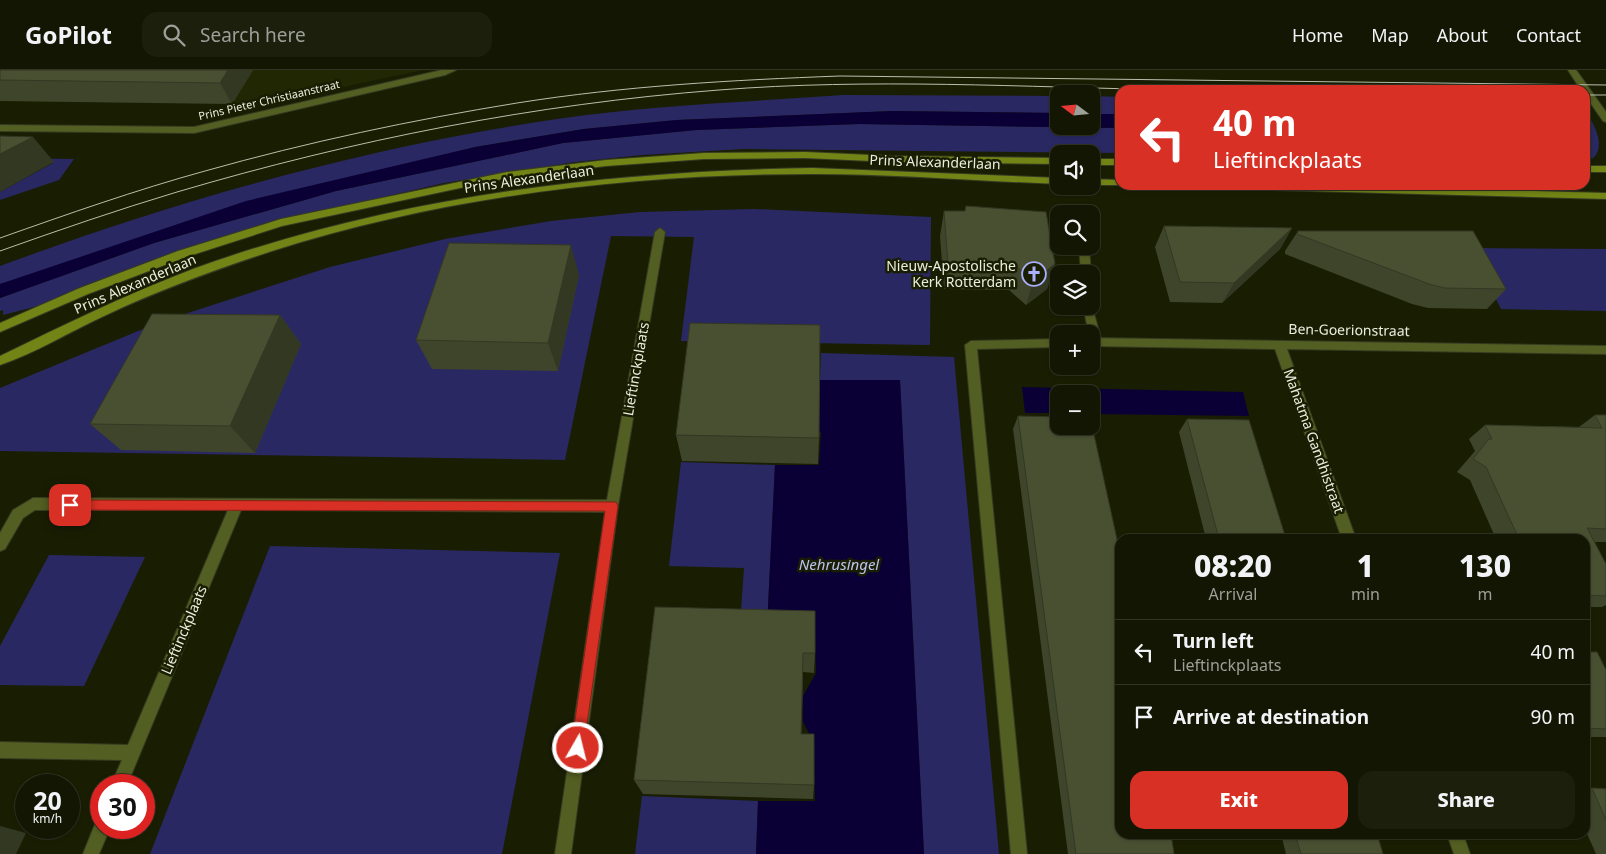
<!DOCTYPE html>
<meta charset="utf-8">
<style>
body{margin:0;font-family:"Noto Sans",sans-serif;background:#1c1f0c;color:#f1f3f6;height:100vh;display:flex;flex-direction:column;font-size:19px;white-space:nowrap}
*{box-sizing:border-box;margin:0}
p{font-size:16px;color:#9d9f99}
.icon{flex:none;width:28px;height:28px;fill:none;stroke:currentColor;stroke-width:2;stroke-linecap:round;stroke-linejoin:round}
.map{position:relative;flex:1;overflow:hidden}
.sheet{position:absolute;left:1115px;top:464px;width:475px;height:305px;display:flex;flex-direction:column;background:#131602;border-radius:15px;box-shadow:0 1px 4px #0004,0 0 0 1px #323524}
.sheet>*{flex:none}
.banner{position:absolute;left:1115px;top:15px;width:475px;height:105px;border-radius:15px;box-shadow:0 1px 4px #0004,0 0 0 1px #323524;background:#d93025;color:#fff;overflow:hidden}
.needle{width:32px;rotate:286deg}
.tools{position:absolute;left:1050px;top:15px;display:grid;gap:10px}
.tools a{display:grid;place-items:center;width:50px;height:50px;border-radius:10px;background:#131602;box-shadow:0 1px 4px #0004,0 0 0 1px #323524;font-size:25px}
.speed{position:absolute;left:15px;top:704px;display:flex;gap:10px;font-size:25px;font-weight:700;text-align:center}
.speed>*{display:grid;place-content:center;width:65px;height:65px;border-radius:50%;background:#131602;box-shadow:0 1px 4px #0004,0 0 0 1px #323524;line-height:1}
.speed small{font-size:12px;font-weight:400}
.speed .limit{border:8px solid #d22;background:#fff;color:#111}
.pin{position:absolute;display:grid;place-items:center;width:42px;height:42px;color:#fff;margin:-21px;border-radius:10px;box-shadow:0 2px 8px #0006}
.me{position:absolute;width:55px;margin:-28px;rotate:8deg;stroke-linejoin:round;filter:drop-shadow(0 0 4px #0008)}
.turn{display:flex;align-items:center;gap:18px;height:105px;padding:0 15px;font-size:22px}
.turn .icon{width:65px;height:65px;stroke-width:2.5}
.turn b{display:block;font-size:35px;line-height:42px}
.eta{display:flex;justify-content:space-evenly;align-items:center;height:85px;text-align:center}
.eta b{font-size:30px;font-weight:800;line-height:35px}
.cta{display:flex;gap:10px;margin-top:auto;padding:10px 15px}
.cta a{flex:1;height:58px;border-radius:15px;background:#d93025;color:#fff;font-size:20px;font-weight:800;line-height:58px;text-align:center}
.cta a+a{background:#1c1f0c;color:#f1f3f6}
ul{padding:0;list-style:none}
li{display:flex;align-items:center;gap:15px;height:65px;padding:0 15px;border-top:1px solid #323524}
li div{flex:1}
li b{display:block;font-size:19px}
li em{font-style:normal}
header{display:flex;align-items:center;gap:30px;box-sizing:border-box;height:70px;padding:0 25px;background:#131602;border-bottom:1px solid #323524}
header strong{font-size:24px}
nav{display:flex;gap:28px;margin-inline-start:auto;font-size:18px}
.search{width:350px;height:45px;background:#1c1f0c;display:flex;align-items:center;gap:12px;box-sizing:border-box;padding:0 18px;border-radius:15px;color:#9d9f99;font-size:19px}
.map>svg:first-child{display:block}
</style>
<header>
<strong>GoPilot</strong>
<div class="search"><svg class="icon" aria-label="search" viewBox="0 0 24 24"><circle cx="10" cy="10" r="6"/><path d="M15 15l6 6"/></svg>Search here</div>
<nav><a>Home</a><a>Map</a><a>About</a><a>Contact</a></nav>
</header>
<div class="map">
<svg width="1606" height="784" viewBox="0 0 1606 784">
<rect width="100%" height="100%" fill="#191e03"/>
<polygon fill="#212703" points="0,0 423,0 263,34 0,31"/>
<g fill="#2a2862">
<path d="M 843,25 L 1059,26 L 1059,43 L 893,41 L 677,50 L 584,59 L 475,77 L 0,214 L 0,196 C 181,129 366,77 557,49 C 652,35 748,32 843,25 Z"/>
<polygon points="1091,26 1120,27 1120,44 1091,44"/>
<path d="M 1585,41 C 1596,56 1606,78 1592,89 L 1585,81 Z"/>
<polygon points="859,54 1120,58 1120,83 744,79 642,85 575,92 444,113 280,151 149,191 42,235 3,245 3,240 0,241 0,228 154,173 336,121 563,73 696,60"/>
<polygon points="0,88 74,89 59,110 0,130 0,122 53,93"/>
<polygon points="754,139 931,147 930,275 681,271 694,167 611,166 565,390 0,381 0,318 160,252 330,197 445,169 551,151 640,142"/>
<polygon points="1470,178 1606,179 1606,241 1501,239"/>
<polygon points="821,283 954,287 999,784 924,784 900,310 820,310"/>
<polygon points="681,392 775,395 767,557 740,555 744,498 669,496"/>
<polygon points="270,476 560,483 502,784 150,784"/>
<polygon points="49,485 145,487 84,616 0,615 0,576"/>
<polygon points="642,726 758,731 756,784 635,784"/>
</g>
<g fill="#0b0036">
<polygon points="893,41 1059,43 1059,56 1091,56 1091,44 1120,44 1120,58 859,54 696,60 563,73 336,121 154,173 0,228 0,214 246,131 475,77 584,59 677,50"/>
<polygon points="820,310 900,310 924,784 756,784 758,731 815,731 814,673 803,652 803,626 816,603 815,561 767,557 775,395 819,395 821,363 810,344 810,327"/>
<polygon points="1022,317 1243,322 1249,346 1091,344 1091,324 1059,324 1059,343 1025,343"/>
</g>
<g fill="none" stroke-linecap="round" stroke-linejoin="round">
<g stroke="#363b22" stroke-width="2">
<g id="service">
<polygon points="442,0 456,0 445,5 441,2"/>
<polygon points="1079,176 1089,176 1091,204 1081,204"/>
<polygon points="1091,233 1102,272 1096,276 1091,274 1091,264 1089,264 1083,236 1091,236"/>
</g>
</g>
<g stroke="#363b22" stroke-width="2">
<g id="minor">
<polygon points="442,0 449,2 445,5 194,63 0,61 0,55 194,57"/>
<polygon points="660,158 665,162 618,436 571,784 555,784 605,442 241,440 127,715 111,715 122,690 0,688 0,672 128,675 228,440 35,440 23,448 5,479 0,481 0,463 13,440 33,428 607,430 655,162"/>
<polygon points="1091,268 1606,276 1606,284 1287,279 1356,469 1342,469 1275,279 1091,276"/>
<polygon points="1059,269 1059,277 977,279 1027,784 1011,784 965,275 971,271"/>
<polygon points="101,750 101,758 110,758 99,784 83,784 96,752"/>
<polygon points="1447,764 1463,764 1470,784 1454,784"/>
</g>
</g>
<g stroke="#363b22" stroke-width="2">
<polygon id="tertiary" points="1568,0 1576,0 1606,42 1606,52 1603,51 1585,25 1585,20 1581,20"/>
</g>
<g stroke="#363b22" stroke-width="2">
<g id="secondary">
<polygon points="805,82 893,86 1059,88 1059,94 893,92 805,88 704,89 606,96 507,108 282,156 186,187 88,224 0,262 0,253 80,218 178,181 281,149 507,102 606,90 704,83"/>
<rect x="1091" y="89" width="29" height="6"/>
<rect x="1585" y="96" width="21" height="6"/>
<path d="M 813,98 L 1059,108 L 1059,114 C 977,111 895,104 813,104 C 631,104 445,126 272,181 C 215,200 159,220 104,246 C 69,262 36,283 0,295 L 0,286 C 64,255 127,224 193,199 C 392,127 603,101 813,98 Z"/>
<polygon points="1091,109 1120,110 1120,115 1124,115 1091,115"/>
<polygon points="1189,115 1320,115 1606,123 1606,129 1194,118"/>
</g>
</g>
<use href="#service" fill="#535e22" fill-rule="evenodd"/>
<use href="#minor" fill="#535e22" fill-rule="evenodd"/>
<use href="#tertiary" fill="#535e22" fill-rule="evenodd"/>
<use href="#secondary" fill="#738416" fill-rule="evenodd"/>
<g stroke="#babeab" stroke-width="1">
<polyline points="1585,25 1606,25"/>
<path d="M 0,168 C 68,144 136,120 205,101 C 308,72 412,50 517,33 C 624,16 732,10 840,6 L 1606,15"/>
<path d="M 0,181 C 59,160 117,140 177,122 C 353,70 535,34 719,20 C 870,8 1023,17 1175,20"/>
</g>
</g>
<g fill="#3f452b">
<polygon points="0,0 253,0 232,34 0,31"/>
<polygon points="966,136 1055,194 1047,219 1026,235 1009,220 944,219 940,166 944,141 965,141"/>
<polygon points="1164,156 1292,158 1280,179 1222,233 1170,232 1155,177"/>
<polygon points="1298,161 1506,219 1487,239 1428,238 1412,234 1285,184 1285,181"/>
<polygon points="579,205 558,301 432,299 416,270"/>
<polygon points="280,245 301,274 255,383 121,380 90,354"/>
<polygon points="1595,345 1606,345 1606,472 1594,472 1606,494 1606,535 1602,537 1585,537 1585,469 1496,469 1470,410 1457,402 1475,381 1469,369 1485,355 1579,357"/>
<polygon points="1018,346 1120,764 1174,784 1068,784 1013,359"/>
<polygon points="1187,349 1286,469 1206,469 1179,362"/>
<polygon points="676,365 819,368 818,394 682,391"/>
<polygon points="655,537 815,583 814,603 803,602 801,664 814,715 813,729 643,724 634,710"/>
<polygon points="1585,582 1606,600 1606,667 1585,667"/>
<polygon points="1592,718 1606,719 1606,784 1596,784 1585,759 1585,720"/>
<polygon points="1281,764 1377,764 1383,784 1286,784"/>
</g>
<g fill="#333823">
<polygon points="228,0 253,0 232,34 220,13"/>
<polygon points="33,67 54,92 0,122 0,84"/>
<polygon points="1292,158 1280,179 1222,233 1234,213"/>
<polygon points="571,175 579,205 558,301 548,273"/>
<polygon points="1055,194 1047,219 1026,235 1033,211"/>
<polygon points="280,245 301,274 255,383 230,356"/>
<polygon points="803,583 803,602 801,680 801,664"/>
<polygon points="0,756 26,763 16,784 0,784"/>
</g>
<g fill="#495032" stroke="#333823">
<polygon points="0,0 228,0 220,13 0,10"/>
<polygon points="0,66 33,67 0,84"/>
<polygon points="966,136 1046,142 1055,194 1033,211 1015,195 948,194 944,141 965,141"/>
<polygon points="1164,156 1292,158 1234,213 1180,212"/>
<polygon points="1298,161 1473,161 1506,219 1445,218 1429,214 1297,164"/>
<polygon points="449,173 571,175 548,273 416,270"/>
<polygon points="152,244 280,245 230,356 90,354"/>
<polygon points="690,253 820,255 819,368 676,365"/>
<polygon points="1595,345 1606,345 1606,459 1587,458 1606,494 1606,526 1585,525 1585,469 1519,469 1486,397 1473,389 1489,369 1492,369 1485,355 1602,358"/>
<polygon points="1018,346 1059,347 1059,356 1091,356 1091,351 1120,483 1120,764 1171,764 1174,784 1076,784"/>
<polygon points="1187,349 1249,350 1286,469 1219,469"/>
<polygon points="655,537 815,541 815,583 803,583 801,664 814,664 814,715 634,710"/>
<polygon points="1585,582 1597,582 1606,600 1606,659 1585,658"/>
<polygon points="1592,718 1606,719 1606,750"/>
<polygon points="1295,764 1377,764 1383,784 1301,784"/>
</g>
<polygon fill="#d93025" stroke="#8d1f18" points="70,430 616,432 618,436 583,682 578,684 573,682 571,678 605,441 70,440 66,438 65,435 66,431"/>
<defs>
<g id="church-ring" transform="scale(1.25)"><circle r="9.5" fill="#191e03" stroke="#abaffb" stroke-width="1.5"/><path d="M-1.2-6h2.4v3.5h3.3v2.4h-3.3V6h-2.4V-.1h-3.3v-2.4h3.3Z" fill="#abaffb"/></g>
</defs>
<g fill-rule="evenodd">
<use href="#church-ring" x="1034" y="204"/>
</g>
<g text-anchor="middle" stroke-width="5" stroke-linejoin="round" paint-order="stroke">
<g font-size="11" fill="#eaeedd" stroke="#191e03">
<text transform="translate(269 30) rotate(-13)" y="4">Prins Pieter Christiaanstraat</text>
</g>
<g font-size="14" fill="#eaeedd" stroke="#191e03">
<text transform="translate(935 92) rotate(2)" y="5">Prins Alexanderlaan</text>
<text transform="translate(529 109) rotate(-8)" y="5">Prins Alexanderlaan</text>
<text transform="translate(135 214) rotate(-23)" y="5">Prins Alexanderlaan</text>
<text transform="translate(1349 260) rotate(1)" y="5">Ben-Goerionstraat</text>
<text transform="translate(636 299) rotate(-80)" y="5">Lieftinckplaats</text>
<text transform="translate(1314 371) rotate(70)" y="5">Mahatma Gandhistraat</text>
<text transform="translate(184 560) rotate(-67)" y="5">Lieftinckplaats</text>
</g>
<g font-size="14" fill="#eaeedd" stroke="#191e03" text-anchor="end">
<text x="1016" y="201">Nieuw-Apostolische<tspan x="1016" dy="16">Kerk Rotterdam</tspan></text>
</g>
<g font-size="15" font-style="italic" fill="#bec3f0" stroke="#191e03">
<text x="839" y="500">Nehrusingel</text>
</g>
</g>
</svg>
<div class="tools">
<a><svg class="needle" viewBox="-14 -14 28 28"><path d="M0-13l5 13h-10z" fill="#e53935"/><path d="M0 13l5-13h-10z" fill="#9d9f99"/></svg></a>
<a><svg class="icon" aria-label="sound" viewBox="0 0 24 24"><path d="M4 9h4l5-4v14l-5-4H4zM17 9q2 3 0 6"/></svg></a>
<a><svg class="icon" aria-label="search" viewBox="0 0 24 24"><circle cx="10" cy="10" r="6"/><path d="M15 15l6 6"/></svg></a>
<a><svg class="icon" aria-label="layers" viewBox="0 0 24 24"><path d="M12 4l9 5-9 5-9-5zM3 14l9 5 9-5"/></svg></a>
<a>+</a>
<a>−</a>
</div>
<div class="speed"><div>20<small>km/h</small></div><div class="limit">30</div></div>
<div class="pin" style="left:70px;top:435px;background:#d93025"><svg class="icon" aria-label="arrive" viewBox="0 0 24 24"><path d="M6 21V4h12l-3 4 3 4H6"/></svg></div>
<svg class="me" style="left:578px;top:678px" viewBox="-20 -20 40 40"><circle r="17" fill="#d93025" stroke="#fff" stroke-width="3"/><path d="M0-11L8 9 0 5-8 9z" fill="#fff"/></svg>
<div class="banner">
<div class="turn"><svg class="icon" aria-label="left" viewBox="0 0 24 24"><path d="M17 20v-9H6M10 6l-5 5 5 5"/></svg><div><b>40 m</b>Lieftinckplaats</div></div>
</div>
<section class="sheet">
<div class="eta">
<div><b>08:20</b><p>Arrival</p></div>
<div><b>1</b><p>min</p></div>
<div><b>130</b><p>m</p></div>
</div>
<ul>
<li><svg class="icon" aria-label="left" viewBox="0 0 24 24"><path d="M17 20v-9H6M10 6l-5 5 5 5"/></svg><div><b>Turn left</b><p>Lieftinckplaats</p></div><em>40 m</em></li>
<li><svg class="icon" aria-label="arrive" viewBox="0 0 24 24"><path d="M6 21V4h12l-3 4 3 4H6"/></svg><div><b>Arrive at destination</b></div><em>90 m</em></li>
</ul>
<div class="cta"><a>Exit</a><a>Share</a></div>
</section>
</div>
